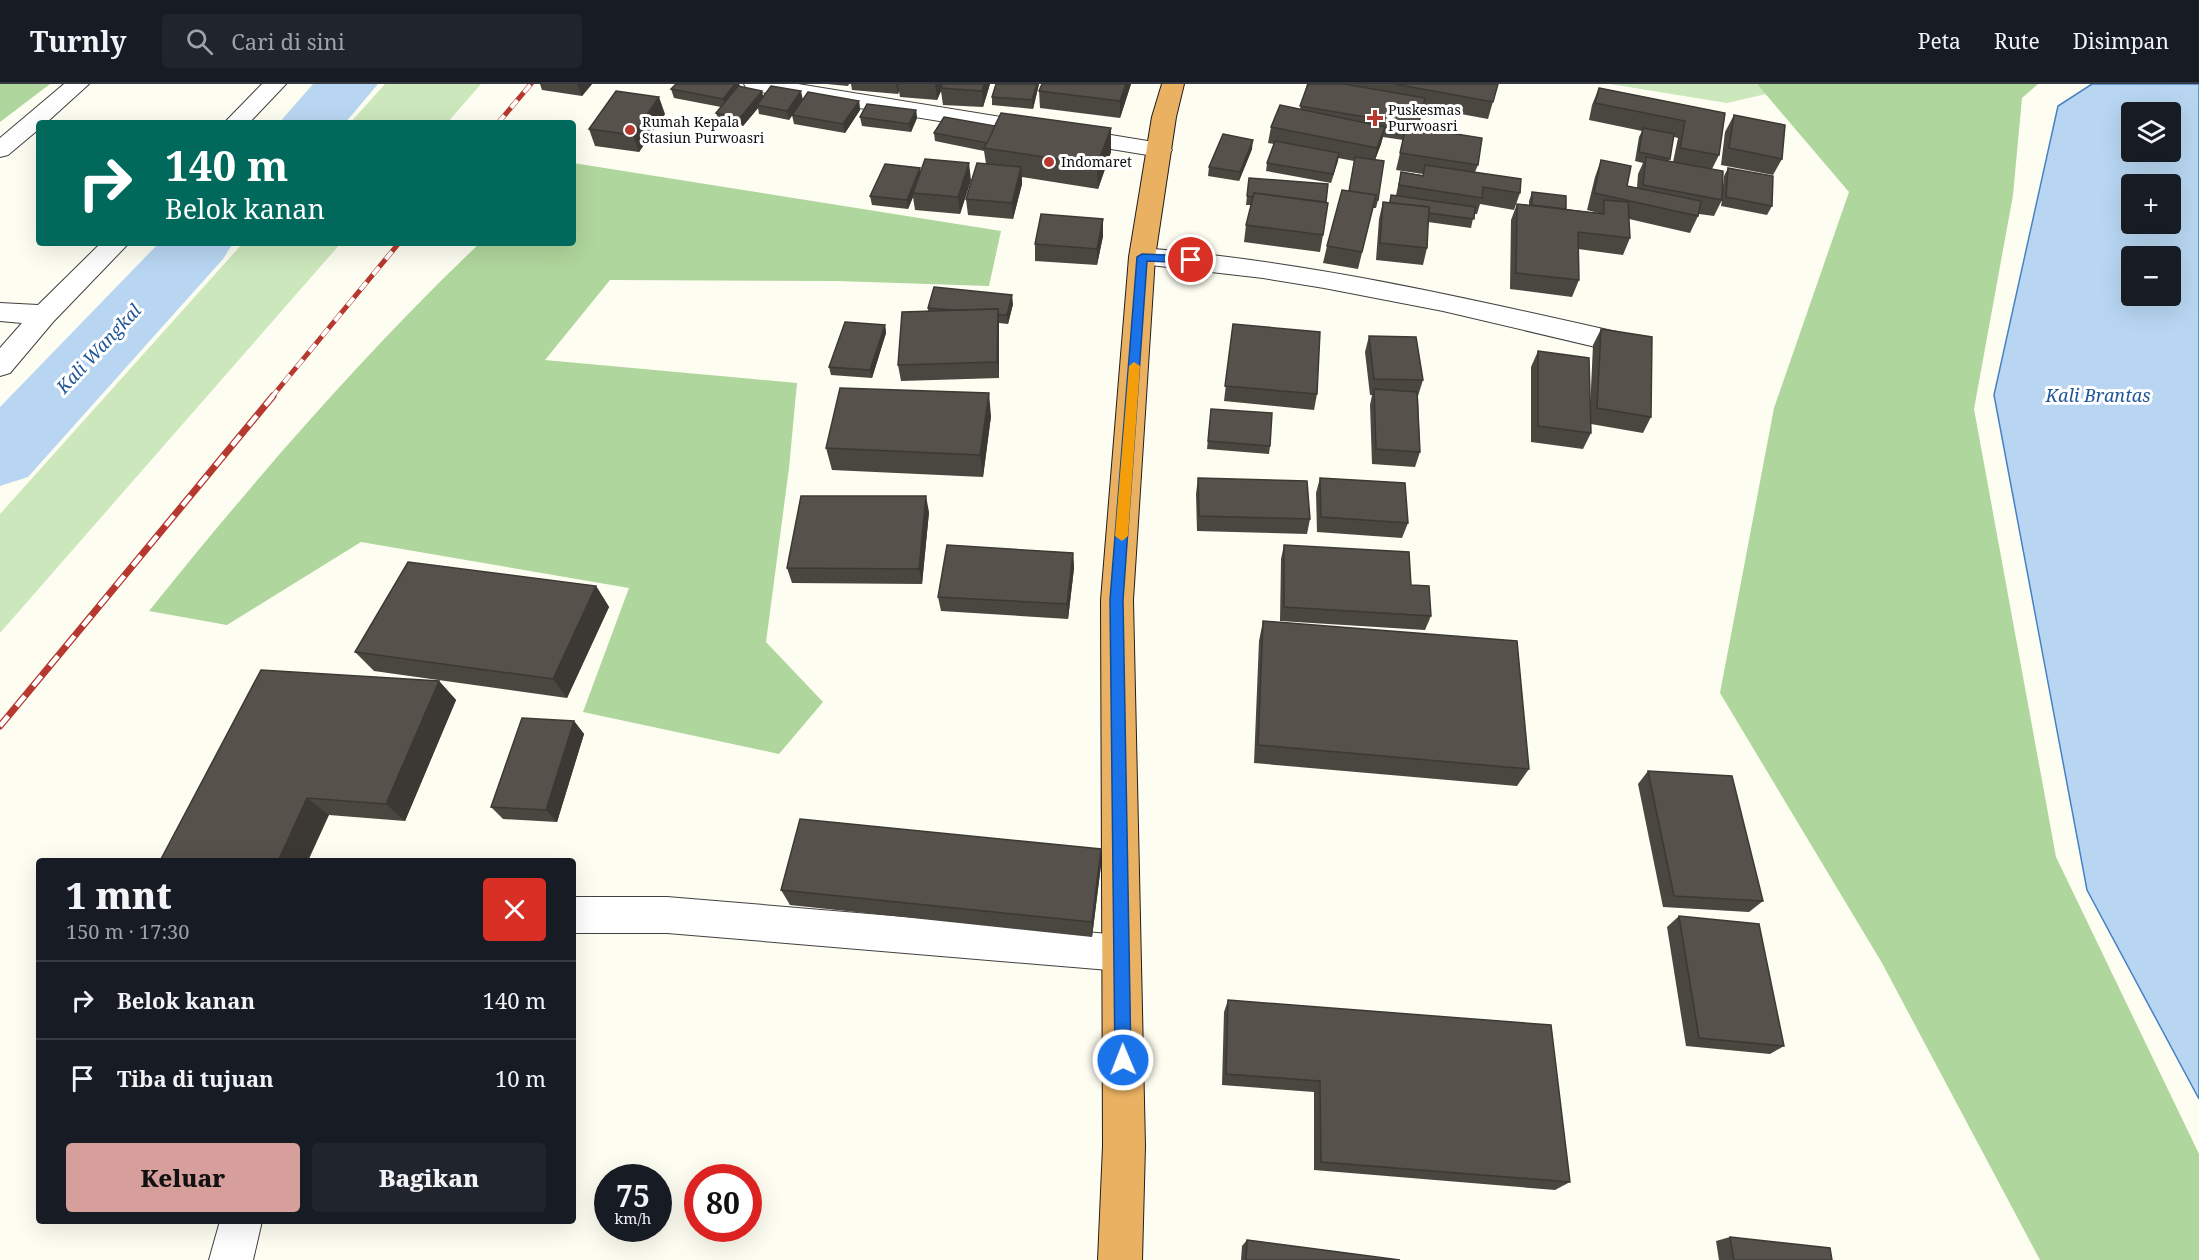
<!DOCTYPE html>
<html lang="id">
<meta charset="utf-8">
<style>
body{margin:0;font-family:"Noto Serif",serif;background:#20242c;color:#f1f3f6;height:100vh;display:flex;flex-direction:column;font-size:22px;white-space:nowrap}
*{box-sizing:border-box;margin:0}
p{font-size:20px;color:#9ea1a6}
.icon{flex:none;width:33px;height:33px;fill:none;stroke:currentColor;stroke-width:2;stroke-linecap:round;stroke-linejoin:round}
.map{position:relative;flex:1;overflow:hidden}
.side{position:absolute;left:36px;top:774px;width:540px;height:366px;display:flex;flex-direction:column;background:#171b24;border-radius:6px;box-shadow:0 6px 24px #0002}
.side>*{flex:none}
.banner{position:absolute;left:36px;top:36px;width:540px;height:126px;border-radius:6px;box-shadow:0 6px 24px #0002;background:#00695c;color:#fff;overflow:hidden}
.buttons{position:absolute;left:2121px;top:18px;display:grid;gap:12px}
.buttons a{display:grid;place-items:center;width:60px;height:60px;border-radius:6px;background:#171b24;box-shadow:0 6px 24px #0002;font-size:30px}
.speed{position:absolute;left:594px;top:1080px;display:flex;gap:12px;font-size:30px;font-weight:700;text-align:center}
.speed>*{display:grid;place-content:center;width:78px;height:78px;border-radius:50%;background:#171b24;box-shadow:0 6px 24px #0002;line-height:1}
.speed small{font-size:15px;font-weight:400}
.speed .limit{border:9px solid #d22;background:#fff;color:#111}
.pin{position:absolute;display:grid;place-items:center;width:51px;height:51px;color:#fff;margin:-26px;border:3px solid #fff;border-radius:50%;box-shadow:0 2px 6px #0007}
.me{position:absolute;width:66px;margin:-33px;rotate:359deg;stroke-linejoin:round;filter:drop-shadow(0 0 4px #0008)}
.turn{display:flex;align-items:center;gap:21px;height:126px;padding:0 30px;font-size:27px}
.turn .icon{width:78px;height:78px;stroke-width:2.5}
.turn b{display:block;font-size:42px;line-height:51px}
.round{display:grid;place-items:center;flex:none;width:63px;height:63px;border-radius:6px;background:#20242c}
.summary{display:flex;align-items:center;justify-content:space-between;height:102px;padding:0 30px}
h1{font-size:36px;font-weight:800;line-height:45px}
.button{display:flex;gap:12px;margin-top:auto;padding:12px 30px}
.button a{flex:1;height:69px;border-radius:6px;background:#d69f9c;color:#111;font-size:24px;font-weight:800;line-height:69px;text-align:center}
.button a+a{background:#20242c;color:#f1f3f6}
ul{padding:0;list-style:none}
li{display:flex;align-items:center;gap:18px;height:78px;padding:0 30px;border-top:2px solid #363941}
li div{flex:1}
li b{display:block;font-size:22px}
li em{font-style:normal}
header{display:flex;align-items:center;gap:36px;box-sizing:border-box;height:84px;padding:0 30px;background:#171b24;border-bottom:2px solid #363941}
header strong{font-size:28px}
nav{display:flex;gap:33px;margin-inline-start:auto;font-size:21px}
.search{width:420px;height:54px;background:#20242c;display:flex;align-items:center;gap:15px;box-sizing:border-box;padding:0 21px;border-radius:6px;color:#9ea1a6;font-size:22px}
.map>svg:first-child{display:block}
</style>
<header>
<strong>Turnly</strong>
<div class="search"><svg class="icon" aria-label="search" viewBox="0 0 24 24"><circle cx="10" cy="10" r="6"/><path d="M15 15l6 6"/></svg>Cari di sini</div>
<nav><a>Peta</a><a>Rute</a><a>Disimpan</a></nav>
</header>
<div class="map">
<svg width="2199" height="1176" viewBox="0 0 2199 1176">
<rect width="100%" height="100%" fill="#fefdf1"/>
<g fill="#cde7bc">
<polygon points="385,0 481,0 447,39 350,39"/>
<polygon points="1610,0 1809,0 1727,19"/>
<polygon points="243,159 341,159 0,549 0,430"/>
</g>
<g fill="#afd69c">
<polygon points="0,0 50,0 0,38"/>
<polygon points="1757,0 2038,0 2022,14 2013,111 1974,325 2056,773 2199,1070 2199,1176 2040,1176 1882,879 1720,609 1774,324 1849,108"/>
<path d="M 573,79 L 1001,147 L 989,202 L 837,197 L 610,196 L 545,276 L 797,299 L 789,384 L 766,558 L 823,618 L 779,670 L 583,628 L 629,504 L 361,458 L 227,541 L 149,527 C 252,399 361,272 480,159 L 573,159 Z"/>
</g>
<path fill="#b8d6f2" stroke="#4482c5" stroke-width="1.5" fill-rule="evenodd" d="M 2092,0 L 2199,0 L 2199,1015 L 2087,806 L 1994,311 L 2058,22 ZM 2132,28 L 2170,28 L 2170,68 L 2132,68 ZM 2132,100 L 2170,100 L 2170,140 L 2132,140 ZM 2132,172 L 2170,172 L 2170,212 L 2132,212 Z"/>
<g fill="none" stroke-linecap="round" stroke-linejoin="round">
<g fill="#b8d6f2" fill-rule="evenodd">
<polygon points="313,0 378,0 345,39 279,39"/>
<polygon points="159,159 233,159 223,175 28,393 0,402 0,323"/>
</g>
<g stroke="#414141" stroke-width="2">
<g id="minor">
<polygon points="64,0 89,0 46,39 39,39 39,45 8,71 0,73 0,54"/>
<polygon points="262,0 286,0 249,39 224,39"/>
<polygon points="744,0 798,0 1160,59 1168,61 1172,66 1168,71 1160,73 755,7 747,5"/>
<polygon points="101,159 129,159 53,238 10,289 0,292 0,264 22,239 0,237 0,219 38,221"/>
<path d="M 1142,164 C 1305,177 1462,213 1621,249 L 1631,252 L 1635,259 L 1631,266 L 1621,269 L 1443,227 L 1324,204 L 1263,194 L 1133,179 L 1129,173 L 1133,167 Z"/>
<polygon points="573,813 667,813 1121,851 1134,856 1140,869 1134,882 1121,887 667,849 573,849"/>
<polygon points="220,1137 262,1137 253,1176 209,1176"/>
</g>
</g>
<g stroke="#1f1f1f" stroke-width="2">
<polygon id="highway" points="1162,0 1184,0 1176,33 1155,173 1133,516 1145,1062 1142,1176 1098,1176 1103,1062 1101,516 1129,173 1152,33"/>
</g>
<use href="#minor" fill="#fff" fill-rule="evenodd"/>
<use href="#highway" fill="#ebb162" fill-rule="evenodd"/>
<g stroke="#b6382f" stroke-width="5">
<g id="rail-far1">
<polyline points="498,39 531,0"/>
<polyline points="271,314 399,159"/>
</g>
</g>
<g stroke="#b6382f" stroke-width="7">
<polyline id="rail" points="0,642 273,312"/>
</g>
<use href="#rail-far1" stroke="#fff" stroke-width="4" stroke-dasharray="10" stroke-linecap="butt"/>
<use href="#rail" stroke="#fff" stroke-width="4.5" stroke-dasharray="13" stroke-linecap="butt"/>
</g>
<g fill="#4a4640" fill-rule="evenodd">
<polygon points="540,0 592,0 582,12 542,6"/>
<polygon points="676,0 739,0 740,3 763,13 803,16 859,17 860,26 845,49 794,40 792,31 789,36 759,30 758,24 743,42 719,37 716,29 721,23 674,14 671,5"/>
<polygon points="827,0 849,0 848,2"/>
<polygon points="851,0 990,0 983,23 943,21 941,7 937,16 900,13 899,7 898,10 852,6"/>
<polygon points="1039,0 1033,25 992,21 992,13"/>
<polygon points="1131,0 1120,34 1040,24 1039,7"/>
<polygon points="1307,0 1498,0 1488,35 1423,23 1418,44 1478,81 1475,88 1520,109 1514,126 1480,120 1477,130 1474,130 1471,144 1428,138 1427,164 1423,181 1376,176 1379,135 1383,118 1389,119 1391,111 1396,111 1401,88 1423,91 1423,90 1396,86 1403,56 1383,53 1381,60 1375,76 1378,116 1376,124 1373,124 1358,185 1323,179 1327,162 1349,107 1354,77 1338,74 1331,99 1266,87 1267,79 1274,60 1268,59 1271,43 1300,25"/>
<path d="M 1599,4 L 1725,29 L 1719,71 L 1712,85 L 1722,111 L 1724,92 L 1728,84 L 1772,122 L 1767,131 L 1721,122 L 1722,116 L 1714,132 L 1699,130 L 1690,149 L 1629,135 L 1630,154 L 1623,171 L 1578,165 L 1579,196 L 1572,213 L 1510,205 L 1511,136 L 1517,120 L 1529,121 L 1529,117 L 1532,108 L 1566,125 L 1598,129 L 1587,126 L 1595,93 L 1601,76 L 1627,102 L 1637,104 L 1638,90 L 1643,79 L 1635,77 L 1639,53 L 1642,47 L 1589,36 L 1592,21 ZM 1674,53 L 1678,54 L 1673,78 L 1669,77 Z"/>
<polygon points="916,26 917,34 911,48 862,42 860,33"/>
<polygon points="665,30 639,68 595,62 589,45"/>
<polygon points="1734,31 1782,75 1773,91 1721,81 1725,48"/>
<polygon points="934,49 1111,68 1098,105 1022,93 1022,100 1013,135 968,131 966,115 986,80 984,67 935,57"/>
<polygon points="1252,65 1239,97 1208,92 1209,83"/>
<polygon points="921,87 971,96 960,130 915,126 913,113 908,125 872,121 870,112"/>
<polygon points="1249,94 1323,151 1320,168 1244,158 1246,141 1251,121 1246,121"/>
<polygon points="1103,135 1103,152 1097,181 1035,177 1035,160"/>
<polygon points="1013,220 1008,240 999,239 999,294 901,297 898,281 928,227 928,224"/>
<polygon points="1233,240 1317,310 1314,326 1224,317"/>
<polygon points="885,241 886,249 872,294 831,291 829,283"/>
<polygon points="1601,245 1651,333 1643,349 1591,340 1591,349 1583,365 1531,358 1531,283 1538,267 1590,325 1593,261"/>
<polygon points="1369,252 1423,296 1418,312 1420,368 1415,383 1372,380 1370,321 1372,311 1370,311 1365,268"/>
<polygon points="1211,325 1270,362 1269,370 1207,365"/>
<polygon points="991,332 983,393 832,386 826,364"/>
<polygon points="1198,394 1310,435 1307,450 1197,447 1196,410"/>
<polygon points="1320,394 1408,439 1402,454 1317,448 1316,409"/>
<polygon points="929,428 922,500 792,499 787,484"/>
<polygon points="1284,461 1411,501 1431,532 1425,546 1280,537 1281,475"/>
<polygon points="1073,469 1074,484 1068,535 941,527 938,513"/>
<polygon points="596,502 609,523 567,614 374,587 355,568"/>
<polygon points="1263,537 1529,685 1517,702 1254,679 1259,557"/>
<polygon points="439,597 456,616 405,737 329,731 160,777"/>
<polygon points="574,637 584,650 557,738 503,735 491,723"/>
<polygon points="1648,687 1763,817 1749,828 1663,823 1638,700"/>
<polygon points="1101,781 1092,853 790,821 781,806"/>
<polygon points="1679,832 1784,962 1770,970 1686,962 1667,843"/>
<polygon points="1228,916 1570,1098 1555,1106 1314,1086 1314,1008 1222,1001 1224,928"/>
<polygon points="1730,1153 1832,1176 1719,1176 1716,1157"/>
<polygon points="1247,1156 1400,1176 1241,1176 1242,1162"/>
</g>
<g fill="#3c3934">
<polygon points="577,0 592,0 582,12"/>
<polygon points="735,0 739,0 741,5 726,24 723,15"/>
<polygon points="896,0 898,0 899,7 898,10"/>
<polygon points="935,0 943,0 941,4 941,7 937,16"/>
<polygon points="984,0 990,0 983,23 982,7"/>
<polygon points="1037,0 1039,0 1033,25 1032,16"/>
<polygon points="1126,0 1131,0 1120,34 1120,17"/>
<polygon points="762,7 764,16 757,21 758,24 743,42 740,34"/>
<polygon points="801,7 803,16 789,36 787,27"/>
<polygon points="659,13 665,30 639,68 633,51"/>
<polygon points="859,17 860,26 845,49 843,40"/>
<polygon points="916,26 917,34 911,48 909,40"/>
<polygon points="1385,43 1381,60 1373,81 1377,64"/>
<polygon points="1111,44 1111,68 1098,105 1097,81"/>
<polygon points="1253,56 1252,65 1239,97 1240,88"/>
<polygon points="1339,69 1338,77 1331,99 1333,90"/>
<polygon points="969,79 971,96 960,130 958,113"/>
<polygon points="1021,83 1022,100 1013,135 1012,119"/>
<polygon points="920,84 922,93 913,109 913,113 908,125 907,116"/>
<polygon points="1103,135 1103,152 1097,181 1097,165"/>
<polygon points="1012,211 1013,220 1008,240 1007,231"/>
<polygon points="998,225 999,241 999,294 997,278"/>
<polygon points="885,241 886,249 872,294 870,286"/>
<polygon points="989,309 991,332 983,393 980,371"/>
<polygon points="926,412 929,428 922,500 919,485"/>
<polygon points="1073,469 1074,484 1068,535 1067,520"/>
<polygon points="596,502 609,523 567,614 553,595"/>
<polygon points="439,597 456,616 405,737 386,720"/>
<polygon points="574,637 584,650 557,738 546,726"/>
<polygon points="307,714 329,731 308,777 278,777"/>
<polygon points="1101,765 1101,781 1092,853 1092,838"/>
</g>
<g fill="#56514b" stroke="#3c3934" stroke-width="1.5">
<polygon points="676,0 735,0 723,15 671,5"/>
<polygon points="942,0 984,0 982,7 941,4"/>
<polygon points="996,0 1037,0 1032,16 992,13"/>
<polygon points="1042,0 1126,0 1120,17 1039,7"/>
<polygon points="1308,0 1344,0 1425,14 1418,42 1300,22"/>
<polygon points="1395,0 1498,0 1493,18"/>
<polygon points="738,2 762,7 740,34 716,29"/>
<polygon points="771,2 801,7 787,27 757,21"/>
<polygon points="1599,4 1725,29 1719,71 1680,64 1685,37 1595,19"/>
<polygon points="616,7 659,13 633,51 589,45"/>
<polygon points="808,8 859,17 843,40 792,31"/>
<polygon points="867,20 916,26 909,40 860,33"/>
<polygon points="1280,21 1385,43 1377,64 1271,43"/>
<polygon points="1001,29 1111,44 1097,81 984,64"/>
<polygon points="1734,31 1785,41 1782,75 1729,64"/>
<polygon points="944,33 995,42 987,59 934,49"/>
<polygon points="1406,42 1482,54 1478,81 1400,69"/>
<polygon points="1643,44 1674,50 1670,75 1639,68"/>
<polygon points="1223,50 1253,56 1240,88 1209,83"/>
<polygon points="1275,57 1339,69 1333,90 1267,79"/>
<polygon points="1355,73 1384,77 1378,116 1375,115 1376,111 1349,107"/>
<polygon points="1646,73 1723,87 1722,116 1643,101"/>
<polygon points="925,75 969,79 958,113 913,109"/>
<polygon points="1601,76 1631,82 1627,102 1701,117 1698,132 1594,109"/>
<polygon points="977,79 1021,83 1012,119 966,115"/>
<polygon points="885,80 920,84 907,116 870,112"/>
<polygon points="1425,81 1521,95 1520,109 1483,103 1482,114 1399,101 1401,88 1423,92"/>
<polygon points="1728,84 1773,92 1772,122 1726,113"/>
<polygon points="1249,94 1328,100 1326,118 1254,109 1253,113 1247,112"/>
<polygon points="1342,106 1376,111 1362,168 1327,162"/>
<polygon points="1532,108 1566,112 1566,125 1532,121"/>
<polygon points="1254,109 1328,119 1323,151 1246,141"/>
<polygon points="1391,111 1475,123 1474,135 1429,129 1429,123 1390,119"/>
<polygon points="1604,116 1628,118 1630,154 1578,148 1579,196 1516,189 1517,120 1604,130"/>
<polygon points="1383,118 1429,123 1427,164 1380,159"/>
<polygon points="1041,130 1103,135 1097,165 1035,160"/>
<polygon points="934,203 1012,211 1007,231 998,231 998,225 954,226 928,224"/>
<polygon points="998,225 997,278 898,281 902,228"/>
<polygon points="845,238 885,241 870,286 829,283"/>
<polygon points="1233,240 1320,248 1317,310 1225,302"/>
<polygon points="1601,245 1652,253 1651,333 1597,324"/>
<polygon points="1369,252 1416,253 1423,296 1374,295"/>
<polygon points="1538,267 1589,274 1591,349 1538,342"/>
<polygon points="840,304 989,309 980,371 826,364"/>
<polygon points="1374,305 1417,308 1420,368 1376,365"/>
<polygon points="1211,325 1272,329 1270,362 1208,357"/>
<polygon points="1198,394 1307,397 1310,435 1199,432"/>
<polygon points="1320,394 1405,399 1408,439 1321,433"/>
<polygon points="801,412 926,412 919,485 787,484"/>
<polygon points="947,461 1073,469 1067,520 938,513"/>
<polygon points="1284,461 1409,468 1411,501 1429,502 1431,532 1284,523"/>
<polygon points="408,478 596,502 553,595 355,568"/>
<polygon points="1263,537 1517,557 1529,685 1258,661"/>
<polygon points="261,586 439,597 386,720 307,714 278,777 160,777"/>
<polygon points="522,634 574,637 546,726 491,723"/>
<polygon points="1648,687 1732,692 1763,817 1674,812"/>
<polygon points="800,735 1101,765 1092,838 781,806"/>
<polygon points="1679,832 1759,840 1784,962 1699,954"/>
<polygon points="1228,916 1551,941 1570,1098 1321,1078 1320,997 1226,990"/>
<polygon points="1730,1153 1830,1164 1832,1176 1734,1176"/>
<polygon points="1247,1156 1400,1176 1246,1176"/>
</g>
<polygon fill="#1a73e8" stroke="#114b97" stroke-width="1.5" points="1142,170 1191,172 1197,176 1191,179 1147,177 1123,516 1131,976 1129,982 1123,984 1117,982 1115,976 1110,516 1137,173"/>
<polygon fill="#f59e0b" points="1134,278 1140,282 1128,452 1122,457 1115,452 1129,282"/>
<g fill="#b6382f" stroke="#fff" stroke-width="2">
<path d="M1372 25h6v6h6v6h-6v6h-6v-6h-6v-6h6z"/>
<circle cx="630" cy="46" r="6"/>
<circle cx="1049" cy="78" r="6"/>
</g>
<g text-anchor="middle" stroke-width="6" stroke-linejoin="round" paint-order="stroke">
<g font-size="14" fill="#0e0e0e" stroke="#fff" text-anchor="start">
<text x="1388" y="31">Puskesmas<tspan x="1388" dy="16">Purwoasri</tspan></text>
<text x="642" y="43">Rumah Kepala<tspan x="642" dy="16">Stasiun Purwoasri</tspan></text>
<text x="1061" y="83">Indomaret</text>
</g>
<g font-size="18" font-style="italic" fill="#1f5598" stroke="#fff">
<text transform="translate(99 265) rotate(-47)" y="6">Kali Wangkal</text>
<text x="2098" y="318">Kali Brantas</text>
</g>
</g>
</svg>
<div class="buttons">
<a><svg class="icon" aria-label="layers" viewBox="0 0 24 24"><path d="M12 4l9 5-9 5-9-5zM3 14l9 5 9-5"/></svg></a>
<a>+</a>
<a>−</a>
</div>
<div class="speed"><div>75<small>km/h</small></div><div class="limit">80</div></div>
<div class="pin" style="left:1191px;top:176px;background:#d93025"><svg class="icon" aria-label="arrive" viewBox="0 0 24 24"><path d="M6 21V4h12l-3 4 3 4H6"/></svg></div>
<svg class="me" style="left:1123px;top:976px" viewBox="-20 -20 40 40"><circle r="17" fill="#1a73e8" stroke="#fff" stroke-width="3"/><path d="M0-11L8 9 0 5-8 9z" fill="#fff"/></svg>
<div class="banner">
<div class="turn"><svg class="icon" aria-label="right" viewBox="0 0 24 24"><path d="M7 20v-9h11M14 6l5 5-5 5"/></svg><div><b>140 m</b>Belok kanan</div></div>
</div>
<section class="side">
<div class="summary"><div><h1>1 mnt</h1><p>150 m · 17:30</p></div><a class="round" style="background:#d93025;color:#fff"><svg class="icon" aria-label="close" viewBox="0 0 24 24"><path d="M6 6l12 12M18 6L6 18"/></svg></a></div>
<ul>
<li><svg class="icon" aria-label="right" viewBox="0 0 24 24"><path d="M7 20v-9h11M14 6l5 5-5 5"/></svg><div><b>Belok kanan</b></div><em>140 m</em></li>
<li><svg class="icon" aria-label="arrive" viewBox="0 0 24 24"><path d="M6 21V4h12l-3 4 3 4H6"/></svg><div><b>Tiba di tujuan</b></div><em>10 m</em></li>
</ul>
<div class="button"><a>Keluar</a><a>Bagikan</a></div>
</section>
</div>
